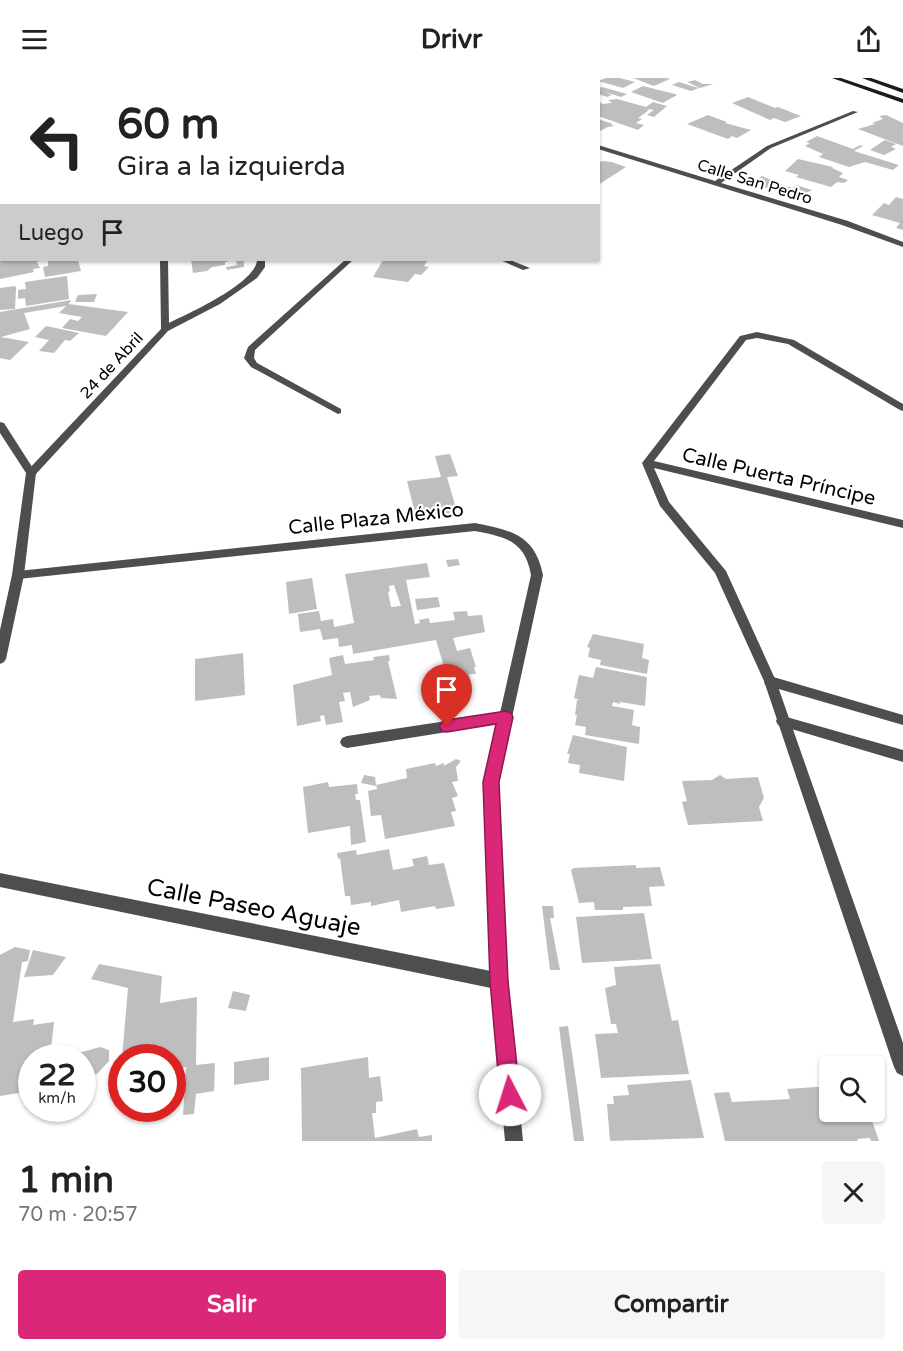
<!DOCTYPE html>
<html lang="es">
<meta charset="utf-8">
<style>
body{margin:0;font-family:"Varela Round",sans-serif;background:#f6f6f6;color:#222;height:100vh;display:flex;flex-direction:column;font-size:22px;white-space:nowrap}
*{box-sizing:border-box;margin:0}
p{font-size:20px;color:#767676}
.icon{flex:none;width:33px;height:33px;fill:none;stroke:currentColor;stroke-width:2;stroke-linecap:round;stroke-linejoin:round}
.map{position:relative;height:1063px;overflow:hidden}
.panel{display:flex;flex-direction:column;background:#fff;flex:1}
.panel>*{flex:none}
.top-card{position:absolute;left:0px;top:0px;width:600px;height:183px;box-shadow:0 2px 4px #0004;background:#fff;color:#222;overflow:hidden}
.controls{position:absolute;left:819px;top:978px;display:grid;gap:12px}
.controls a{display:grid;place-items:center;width:66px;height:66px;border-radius:6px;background:#fff;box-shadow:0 2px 4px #0004;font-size:30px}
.speed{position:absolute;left:18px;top:966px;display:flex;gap:12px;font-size:30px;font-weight:700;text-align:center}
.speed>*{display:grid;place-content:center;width:78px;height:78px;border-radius:50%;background:#fff;box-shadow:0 2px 4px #0004;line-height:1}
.speed small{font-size:15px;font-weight:400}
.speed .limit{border:9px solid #d22;background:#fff;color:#111}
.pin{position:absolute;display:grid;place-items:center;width:51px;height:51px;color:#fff;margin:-62px -26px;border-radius:50% 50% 50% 0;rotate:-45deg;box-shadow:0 0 6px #0007}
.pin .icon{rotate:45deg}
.me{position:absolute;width:66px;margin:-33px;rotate:355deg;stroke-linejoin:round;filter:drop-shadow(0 0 4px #0008)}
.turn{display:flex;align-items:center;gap:21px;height:126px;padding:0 18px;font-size:27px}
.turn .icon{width:78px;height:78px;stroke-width:2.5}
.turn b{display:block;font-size:42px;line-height:51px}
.then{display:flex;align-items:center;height:57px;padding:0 18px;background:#0003;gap:12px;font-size:22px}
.round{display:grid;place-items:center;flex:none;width:63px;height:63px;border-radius:6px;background:#f6f6f6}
.summary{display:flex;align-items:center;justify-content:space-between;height:102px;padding:0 18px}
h1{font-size:36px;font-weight:800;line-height:45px}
.button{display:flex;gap:12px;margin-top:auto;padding:12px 18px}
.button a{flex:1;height:69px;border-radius:6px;background:#db2777;color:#fff;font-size:24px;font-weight:800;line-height:69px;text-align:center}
.button a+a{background:#f6f6f6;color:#222}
header{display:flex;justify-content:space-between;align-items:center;height:78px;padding:0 18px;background:#fff;font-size:27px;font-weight:800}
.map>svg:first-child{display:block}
</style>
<header><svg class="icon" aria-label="menu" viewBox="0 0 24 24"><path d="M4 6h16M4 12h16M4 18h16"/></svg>Drivr<svg class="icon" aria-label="share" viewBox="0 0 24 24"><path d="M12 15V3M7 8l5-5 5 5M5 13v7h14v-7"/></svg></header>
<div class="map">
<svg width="903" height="1063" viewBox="0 0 903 1063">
<rect width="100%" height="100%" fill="#fff"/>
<g fill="#bebebe" fill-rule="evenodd">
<polygon points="606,0 620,0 635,4 623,10 598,3"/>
<polygon points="633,0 666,0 670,1 654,8"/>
<polygon points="695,2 703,6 713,6 700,10 687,4"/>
<polygon points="679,4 692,8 699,10 691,13 672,7"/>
<polygon points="643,8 675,16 677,17 663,25 631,14"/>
<polygon points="602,9 627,16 621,19 605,14 612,17 607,19 598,16 598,11"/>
<polygon points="748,19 775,30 778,29 801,38 785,44 774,40 770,42 732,25"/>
<polygon points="617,21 646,29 653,24 667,28 654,39 647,37 654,32 646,31 649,32 638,40 642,41 636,45 644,47 638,52 598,38 598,24 602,25 601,26 612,25 608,22"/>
<polygon points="708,37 727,44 725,45 751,52 737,60 732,58 728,61 687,46"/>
<polygon points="886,37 903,45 903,68 858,51 875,46 872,45 883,41 879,38"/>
<polygon points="598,41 613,46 611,47 615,48 608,49 598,54"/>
<polygon points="817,58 853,71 860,67 863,68 854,73 899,87 893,92 865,84 849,89 819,79 823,76 805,68 810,65 806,64"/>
<polygon points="885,62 896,66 891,69 896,71 884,77 870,72"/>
<polygon points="798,81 833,89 832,90 843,95 839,99 848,102 844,105 837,104 831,109 796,99 799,97 785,93"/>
<polygon points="603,83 612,84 626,89 598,107 598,84"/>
<polygon points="762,98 785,108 793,110 796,107 812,112 804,116 793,111 787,115 751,106"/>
<polygon points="896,119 903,121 903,152 896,150 900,145 872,137 884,125 889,127"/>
<polygon points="0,182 42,182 37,184 40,190 33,191 34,194 0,201"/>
<polygon points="191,182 227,182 228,184 225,184 225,187 212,189 207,193 193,195"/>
<polygon points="236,182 244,182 244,189 227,192 226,189 237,187"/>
<polygon points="383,182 428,182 424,188 429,189 421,197 415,196 408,204 373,199"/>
<polygon points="54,183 78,182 81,193 45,199 43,189 48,188 48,183"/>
<polygon points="67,198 69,221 26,228 25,220 18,221 18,212 26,211 25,204"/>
<polygon points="15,208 16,210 15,231 0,232 0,210"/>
<polygon points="97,216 94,224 75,224 78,217"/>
<polygon points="71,222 69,226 128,234 106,258 62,250 70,241 78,243 82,239 59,235 66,228 24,235 30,251 1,259 29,264 10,282 0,280 0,234"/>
<polygon points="46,248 79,255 70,263 65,262 54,275 39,273 49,262 35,259"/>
<polygon points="450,376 458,398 447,399 457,434 416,439 407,403 441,399 435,378"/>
<polygon points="458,481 460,487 448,489 446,482"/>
<path d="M 427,485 L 430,499 L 406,502 L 415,546 L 420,545 L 419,542 L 429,540 L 430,545 L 455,542 L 453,534 L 467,533 L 468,538 L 482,537 L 485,554 L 453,560 L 457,573 L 470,570 L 476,589 L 474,589 L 476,596 L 469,596 L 471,607 L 446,611 L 449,606 L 436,562 L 353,576 L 352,567 L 339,569 L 338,560 L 323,562 L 320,551 L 300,554 L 298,536 L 319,533 L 321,543 L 333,541 L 334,549 L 354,545 L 345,496 ZM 394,507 L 401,528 L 391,529 L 388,514 L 390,513 L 389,508 Z"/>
<polygon points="312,500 317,531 289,536 286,504"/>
<polygon points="438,519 440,529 417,532 415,521"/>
<polygon points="593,556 644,566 642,580 649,582 647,596 600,587 601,582 588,579 590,570 587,569"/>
<polygon points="243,575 245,617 195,623 195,581"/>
<polygon points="343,577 345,586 374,582 373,579 389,577 390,583 388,583 397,621 381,620 380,617 369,618 370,622 353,629 350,614 343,615 345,623 339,624 343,644 326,647 324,637 320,638 321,643 297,648 293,607 332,597 329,580"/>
<polygon points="596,589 647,599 645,628 620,624 620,626 613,624 612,628 634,632 632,647 640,649 639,666 585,657 586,649 575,647 577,637 575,637 577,622 580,622 574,620 579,597 593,600"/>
<polygon points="573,657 627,669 624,703 579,695 580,687 568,685 570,676 567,676"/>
<polygon points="456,681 461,683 456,689 458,703 452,704 458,718 452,720 456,733 451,734 455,748 385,761 381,737 371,738 368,713 377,711 376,707 407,700 406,691 435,685 436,688 444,685 444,688"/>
<polygon points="364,697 375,699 376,708 361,705"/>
<polygon points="720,697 726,701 758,699 764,720 759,729 763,743 688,747 682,724 687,723 682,703 712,702"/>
<polygon points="328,704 329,709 357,706 358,716 355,716 356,722 360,722 366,764 351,767 350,748 308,755 303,709"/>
<polygon points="389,771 393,792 414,788 412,781 427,778 429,787 444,785 455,828 436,831 435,828 401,834 399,822 371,828 371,824 351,827 350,818 345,818 340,780 338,781 337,775 356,772 357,777"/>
<polygon points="636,787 636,790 660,789 665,808 649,809 652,828 623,829 623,832 595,832 594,824 579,825 571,792 574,790"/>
<polygon points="542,828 553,828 554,840 550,840 560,892 550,892"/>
<polygon points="644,835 652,881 582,885 576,839"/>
<polygon points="15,869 30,872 28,883 22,884 13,944 34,941 33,947 54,944 50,980 32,980 32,1013 0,1018 0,877"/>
<polygon points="33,872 66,879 53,897 24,899"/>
<polygon points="99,886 162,898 160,925 197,919 196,987 215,985 214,1013 196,1016 194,1036 183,1037 186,989 172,991 172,980 122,980 128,910 91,901"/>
<polygon points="660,886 672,943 678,942 689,996 601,1000 595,956 618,955 616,946 611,946 605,910 616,907 614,889"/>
<polygon points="233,913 250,917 246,933 228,930"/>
<polygon points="568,948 577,1009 584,1063 574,1063 559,949"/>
<polygon points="100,969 109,972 109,983 98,995 86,1002 82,1002 82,980 54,980 62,971 82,974"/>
<polygon points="269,979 269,1002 234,1007 234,984"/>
<polygon points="368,979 369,1000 380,998 383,1023 376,1024 376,1035 372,1035 375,1060 417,1051 419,1059 432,1057 432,1063 302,1063 301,990"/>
<polygon points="691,1002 704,1060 610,1063 607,1026 614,1026 613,1018 629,1017 627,1007"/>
<polygon points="830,1008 830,1034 869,1034 879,1063 871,1063 870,1060 857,1061 858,1063 725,1063 714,1015 729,1014 732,1024 790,1021 787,1011"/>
</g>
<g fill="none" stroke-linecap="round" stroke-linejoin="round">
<g fill="#4e4e4e" fill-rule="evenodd">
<polygon points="114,0 120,0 121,2 115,2"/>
<polygon points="159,0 165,0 167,2 160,2"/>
<polygon points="404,0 414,2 405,2"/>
<polygon points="569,0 575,0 567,2"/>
<polygon points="2,4 2,10 0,11 0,5"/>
<polygon points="853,33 858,34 771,70 721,105 848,143 903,164 903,169 842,147 598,71 598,67 715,103 767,68"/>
<path d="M 160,182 L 168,182 L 169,245 C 190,235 256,205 257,182 L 265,182 L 265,189 L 257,200 L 220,226 L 168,253 L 35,397 L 27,397 L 26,395 L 27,393 L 161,251 Z"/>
<polygon points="345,182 353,182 255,272 254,280 257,285 341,331 341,335 338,336 251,289 244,280 248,269"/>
<polygon points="500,182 510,182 530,190 523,192"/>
<polygon points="757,254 794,262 903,326 903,333 900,332 788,266 757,260 746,262 654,383 903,442 903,450 654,390 669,424 726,493 776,603 903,965 903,998 897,995 894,989 764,603 715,495 660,428 642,385 740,258"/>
<path d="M 475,445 C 511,452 535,457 543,497 L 498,704 L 507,903 L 523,1063 L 505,1063 L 491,910 L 0,809 L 0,795 L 491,893 L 484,704 L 497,646 L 347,670 L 342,668 L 340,664 L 342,660 L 347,658 L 500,635 L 531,497 C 525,463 506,459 475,453 L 18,501 L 12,497 L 18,493 Z"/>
</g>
<g fill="#4e4e4e" fill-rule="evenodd">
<polygon points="0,344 4,345 36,395 24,497 6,581 4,584 0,586 0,552 12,497 26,395 0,355"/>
<polygon points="770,598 903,637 903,647 765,607 764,603 765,599"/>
<polygon points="783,638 903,672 903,684 778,647 776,643 778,639"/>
</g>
<g fill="#1b1b1b" fill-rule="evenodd">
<polygon points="832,0 841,0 903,21 903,25"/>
<polygon points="862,0 871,0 903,11 903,15"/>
</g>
</g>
<polygon fill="#db2777" stroke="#8e194d" stroke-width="1.5" points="506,633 511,635 513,639 499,704 508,903 520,1017 517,1024 510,1027 503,1024 500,1017 490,903 483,704 496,646 447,654 442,653 439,648 442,644 447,642"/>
<g text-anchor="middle" stroke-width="4.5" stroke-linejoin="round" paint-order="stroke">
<g font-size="16" fill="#000" stroke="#fff">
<text transform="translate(755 103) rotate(17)" y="6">Calle San Pedro</text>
<text transform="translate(111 287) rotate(-47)" y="6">24 de Abril</text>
</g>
<g font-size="20" fill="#000" stroke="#fff">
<text transform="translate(779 398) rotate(13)" y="7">Calle Puerta Príncipe</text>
<text transform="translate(376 440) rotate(-6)" y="7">Calle Plaza México</text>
</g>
<g font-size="24" fill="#000" stroke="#fff">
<text transform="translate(254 829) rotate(11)" y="8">Calle Paseo Aguaje</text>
</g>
</g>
</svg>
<div class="controls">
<a><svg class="icon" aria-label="search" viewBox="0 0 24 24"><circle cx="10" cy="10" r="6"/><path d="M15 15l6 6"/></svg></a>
</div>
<div class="speed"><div>22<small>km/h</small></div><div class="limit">30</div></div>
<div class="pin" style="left:447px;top:648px;background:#d93025"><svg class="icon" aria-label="arrive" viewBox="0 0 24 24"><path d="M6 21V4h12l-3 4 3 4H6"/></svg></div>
<svg class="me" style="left:510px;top:1017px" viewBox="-20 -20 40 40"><circle r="19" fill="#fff"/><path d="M0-13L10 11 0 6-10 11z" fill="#db2777"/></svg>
<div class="top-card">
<div class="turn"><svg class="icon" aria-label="left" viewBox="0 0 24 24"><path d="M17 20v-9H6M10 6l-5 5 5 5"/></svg><div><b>60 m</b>Gira a la izquierda</div></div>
<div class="then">Luego<svg class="icon" aria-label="arrive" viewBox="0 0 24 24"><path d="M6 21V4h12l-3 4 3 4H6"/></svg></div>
</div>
</div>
<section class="panel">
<div class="summary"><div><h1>1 min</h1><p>70 m · 20:57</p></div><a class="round"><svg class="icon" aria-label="close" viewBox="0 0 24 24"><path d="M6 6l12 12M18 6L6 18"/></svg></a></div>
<div class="button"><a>Salir</a><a>Compartir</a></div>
</section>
